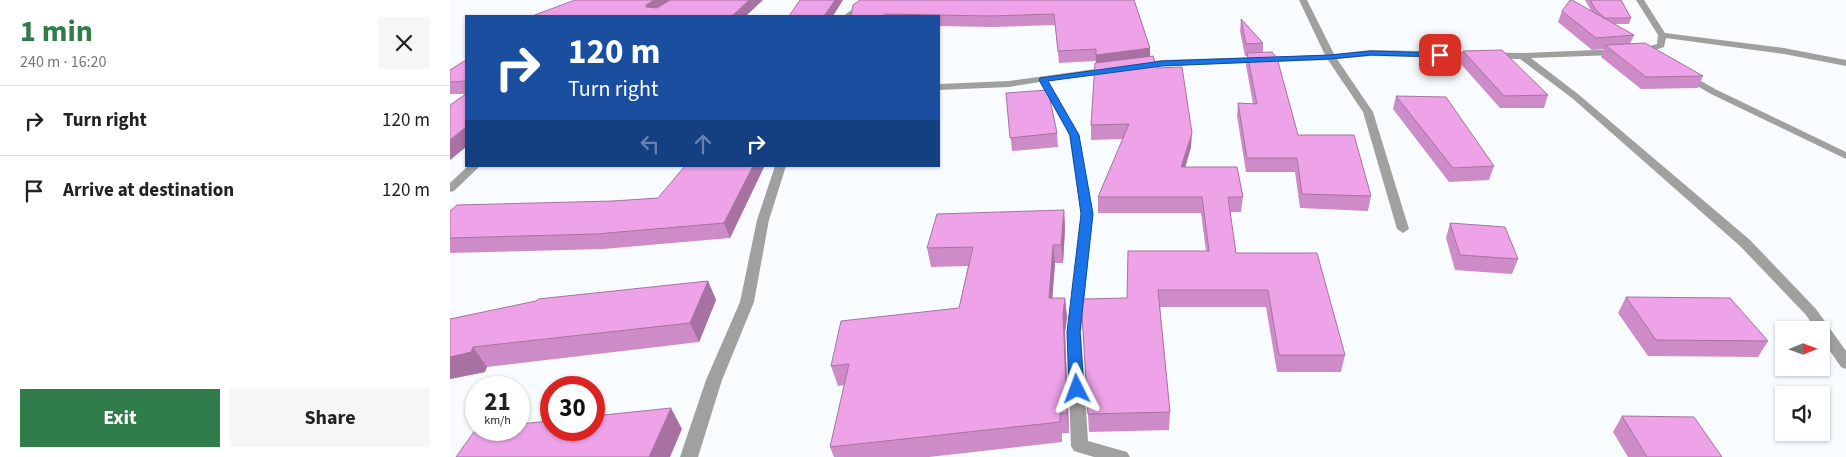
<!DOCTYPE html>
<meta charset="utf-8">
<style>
body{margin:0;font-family:"Source Sans 3",sans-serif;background:#f6f6f6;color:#222;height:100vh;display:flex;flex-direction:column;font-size:19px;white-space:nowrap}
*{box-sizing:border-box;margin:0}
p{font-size:16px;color:#767676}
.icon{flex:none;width:28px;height:28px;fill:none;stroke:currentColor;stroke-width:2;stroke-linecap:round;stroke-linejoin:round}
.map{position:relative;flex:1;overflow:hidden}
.panel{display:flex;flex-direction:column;background:#fff;width:450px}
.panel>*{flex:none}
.top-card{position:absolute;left:15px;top:15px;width:475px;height:152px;border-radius:0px;box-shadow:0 1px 4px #0004;background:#1a4fa0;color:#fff;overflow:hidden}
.needle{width:32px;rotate:89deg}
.fabs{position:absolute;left:1325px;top:321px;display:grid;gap:10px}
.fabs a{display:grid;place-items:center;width:55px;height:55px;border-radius:0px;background:#fff;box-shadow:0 1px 4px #0004;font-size:25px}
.speed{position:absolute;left:15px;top:376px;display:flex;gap:10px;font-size:25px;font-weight:700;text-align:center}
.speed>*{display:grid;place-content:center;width:65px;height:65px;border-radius:50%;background:#fff;box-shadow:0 1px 4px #0004;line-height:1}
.speed small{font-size:12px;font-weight:400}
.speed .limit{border:8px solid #d22;background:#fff;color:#111}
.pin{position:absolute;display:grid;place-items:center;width:42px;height:42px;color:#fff;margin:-21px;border-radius:10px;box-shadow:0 2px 8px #0006}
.me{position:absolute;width:55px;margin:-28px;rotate:357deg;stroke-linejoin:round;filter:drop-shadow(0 0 4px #0008)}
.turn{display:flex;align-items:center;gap:18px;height:105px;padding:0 20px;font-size:22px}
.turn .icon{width:65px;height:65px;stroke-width:2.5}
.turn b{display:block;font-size:35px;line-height:42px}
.lanes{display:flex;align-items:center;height:48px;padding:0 20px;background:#0003;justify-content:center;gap:25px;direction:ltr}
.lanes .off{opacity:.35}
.round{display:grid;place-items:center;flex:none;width:52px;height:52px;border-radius:0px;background:#f6f6f6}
.overview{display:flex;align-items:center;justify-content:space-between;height:85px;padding:0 20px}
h1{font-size:30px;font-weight:700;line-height:38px;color:#317c4b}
.primary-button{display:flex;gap:10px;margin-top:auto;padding:10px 20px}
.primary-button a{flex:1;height:58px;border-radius:0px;background:#317c4b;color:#fff;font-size:20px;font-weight:700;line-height:58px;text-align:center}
.primary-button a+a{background:#f6f6f6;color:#222}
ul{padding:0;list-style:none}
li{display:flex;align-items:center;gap:15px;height:70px;padding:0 20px;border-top:1px solid #e0e0e0}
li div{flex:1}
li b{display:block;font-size:19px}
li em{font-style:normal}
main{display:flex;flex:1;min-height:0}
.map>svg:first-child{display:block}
</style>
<main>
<section class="panel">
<div class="overview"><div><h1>1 min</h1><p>240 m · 16:20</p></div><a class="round"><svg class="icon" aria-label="close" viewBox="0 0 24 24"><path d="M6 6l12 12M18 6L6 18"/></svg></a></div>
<ul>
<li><svg class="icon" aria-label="right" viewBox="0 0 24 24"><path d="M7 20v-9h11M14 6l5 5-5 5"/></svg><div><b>Turn right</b></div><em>120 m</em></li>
<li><svg class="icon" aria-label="arrive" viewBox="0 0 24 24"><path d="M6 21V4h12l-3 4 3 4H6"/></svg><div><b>Arrive at destination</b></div><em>120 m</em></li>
</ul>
<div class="primary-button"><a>Exit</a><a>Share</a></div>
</section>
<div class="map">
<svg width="1396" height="457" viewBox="0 0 1396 457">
<rect width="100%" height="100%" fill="#f9fcfe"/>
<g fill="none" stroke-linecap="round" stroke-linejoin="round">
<g fill="#9fa19f" fill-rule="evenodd">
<polygon points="416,0 425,0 402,16 393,16"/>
<polygon points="849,0 857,0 884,54 921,50 1072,53 1193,48 1207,44 1208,35 1186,0 1194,0 1215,33 1334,48 1396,60 1396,66 1334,54 1216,38 1214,47 1194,54 1081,58 1128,94 1300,240 1366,309 1396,351 1396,369 1391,367 1371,338 1371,330 1366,330 1356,315 1290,246 1122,98 1070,59 921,56 887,59 923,112 959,229 953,233 947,229 913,112 878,60 712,66 690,69 686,66 690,63 712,60 875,55"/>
<polygon points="660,67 663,68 663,72 598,81 629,135 643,214 631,332 638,441 677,452 680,457 644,457 624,451 621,446 617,332 631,214 619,135 590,82 559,87 489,90 489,84 559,81"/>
<polygon points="1235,72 1267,90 1396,152 1396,159 1261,94 1232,77 1230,75"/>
<polygon points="18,166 30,166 4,191 0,192 0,183"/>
<polygon points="325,166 336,166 319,220 304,302 272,380 248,457 230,457 256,380 290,302 307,220"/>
</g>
</g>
<g fill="#cd8cc8">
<polygon points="684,0 700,48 700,56 707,68 741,147 735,167 793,197 791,212 780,212 786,253 895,355 891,372 827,372 816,307 710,307 720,412 719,430 639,432 632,315 677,298 756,251 751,213 648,213 648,197 673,139 641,140 641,125 646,61 609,63 605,25 542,27 489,26 489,16 401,16"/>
<polygon points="1135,0 1171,0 1181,18 1179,24 1164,24 1184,35 1180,44 1253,76 1248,88 1191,89 1151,57 1154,49 1142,50 1108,22 1112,11 1141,10"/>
<polygon points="791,19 813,43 813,52 848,135 921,196 918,211 850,208 845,172 796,172 787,116 788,103 803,104 796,65 797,56 795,56 790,31"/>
<polygon points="1013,51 1098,95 1094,108 1050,108 1010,63"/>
<polygon points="16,60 16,147 0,160 0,105 16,94 0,94 0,70"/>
<polygon points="556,93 607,133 608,147 562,151"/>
<polygon points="946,96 1044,166 1039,180 999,182 943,109"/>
<polygon points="314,167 280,238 153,249 0,253 0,211 163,201 208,198"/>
<polygon points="614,210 615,228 613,263 605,263 602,298 615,298 617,317 615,332 619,433 612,433 612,442 479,457 384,457 380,447 395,385 388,386 381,366 509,308 518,266 481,267 477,248"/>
<polygon points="1000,223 1068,259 1062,274 1005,270 996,238"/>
<polygon points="258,281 266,300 249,342 37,367 35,372 0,379 0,319"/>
<polygon points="1176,297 1318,341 1308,357 1198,356 1168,313"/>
<polygon points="1172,416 1272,457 1178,457 1163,432"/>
</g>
<g fill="#a772a2">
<polygon points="204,0 223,0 200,14 196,7 196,5"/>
<polygon points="299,0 313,0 296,16 282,16"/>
<polygon points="385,0 393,0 383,16 374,16"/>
<polygon points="700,48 700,60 646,67 646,55"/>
<polygon points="16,127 16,147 0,160 0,140"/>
<polygon points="742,133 741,147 731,182 731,167"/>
<polygon points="303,166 314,166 314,167 280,238 274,223"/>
<polygon points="614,210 615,228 613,263 611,245"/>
<polygon points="603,245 605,263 601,317 599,298"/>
<polygon points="258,281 266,300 249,342 240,323"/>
<polygon points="615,298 617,317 615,332 619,433 617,413 613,313"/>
<polygon points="23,347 37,367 35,372 0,379 0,357"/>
<polygon points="221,408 232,429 220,457 199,457"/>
</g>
<g fill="#eea3e8" stroke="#a772a2">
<polygon points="125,0 204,0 196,5 196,7 207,8 220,0 299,0 282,16 82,16"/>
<polygon points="350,0 385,0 374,16 339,16"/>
<polygon points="410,0 684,0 700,48 646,55 646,49 608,51 604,14 540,16 435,14 435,16 401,16 403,5"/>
<polygon points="1120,0 1122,0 1184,35 1146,38 1112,11"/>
<polygon points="1140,0 1171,0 1181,18 1155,18 1146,10"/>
<polygon points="791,19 813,43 796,44"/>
<polygon points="1195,43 1253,76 1196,77 1155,45"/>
<polygon points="1052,50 1098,95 1054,96 1013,51"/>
<polygon points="822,52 827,58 848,135 904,135 921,196 852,194 847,158 797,158 788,103 807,104 797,53"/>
<polygon points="703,56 707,68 732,67 742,133 731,167 787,167 793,197 778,197 786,253 867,253 895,355 829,355 818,290 708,290 720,412 638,414 632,315 633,299 677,298 678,251 759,251 752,197 648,197 679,124 641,125 645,63"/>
<polygon points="16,60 16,81 0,82 0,70"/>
<polygon points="598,90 607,133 560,138 556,93"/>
<polygon points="16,94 16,127 0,140 0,105"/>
<polygon points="946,96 996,97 1044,166 1003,168"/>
<polygon points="235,166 303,166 274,223 146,234 0,238 0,211 7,205 163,201 208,198"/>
<polygon points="614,210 611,245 603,245 599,298 615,298 613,313 617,413 610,413 610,422 380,447 399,364 381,366 391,321 509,308 523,247 477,248 487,214"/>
<polygon points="1000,223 1055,227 1068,259 1010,255"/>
<polygon points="258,281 240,323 23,347 21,352 0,357 0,319 86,301 88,299"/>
<polygon points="1176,297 1280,298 1318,341 1206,340"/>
<polygon points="221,408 199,457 6,457 26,429 26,430 69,430 69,424 101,421 101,430 144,430 144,416"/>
<polygon points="1172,416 1244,417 1272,457 1197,457"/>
</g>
<polygon fill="#1a73e8" stroke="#114b97" points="921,51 990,53 994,55 990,57 921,55 880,59 712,66 598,81 629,135 643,214 630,332 634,389 632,393 627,395 621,393 619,389 617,332 631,214 620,135 589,80 590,78 712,61 880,55"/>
</svg>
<div class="fabs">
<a><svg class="needle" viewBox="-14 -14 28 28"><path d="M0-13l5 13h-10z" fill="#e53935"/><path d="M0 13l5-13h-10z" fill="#767676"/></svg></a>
<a><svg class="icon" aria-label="sound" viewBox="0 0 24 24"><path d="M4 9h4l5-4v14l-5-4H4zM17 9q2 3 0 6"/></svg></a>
</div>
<div class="speed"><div>21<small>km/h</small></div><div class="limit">30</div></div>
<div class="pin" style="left:990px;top:55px;background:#d93025"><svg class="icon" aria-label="arrive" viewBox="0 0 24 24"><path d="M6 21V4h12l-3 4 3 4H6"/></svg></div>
<svg class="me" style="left:627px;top:389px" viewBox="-20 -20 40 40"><path d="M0-17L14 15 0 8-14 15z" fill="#1a73e8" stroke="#fff" stroke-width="4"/></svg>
<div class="top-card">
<div class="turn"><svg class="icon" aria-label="right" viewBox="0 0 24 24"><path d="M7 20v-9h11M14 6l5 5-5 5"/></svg><div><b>120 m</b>Turn right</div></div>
<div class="lanes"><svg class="icon off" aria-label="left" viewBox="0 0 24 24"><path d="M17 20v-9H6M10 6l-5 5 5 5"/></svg><svg class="icon off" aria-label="ahead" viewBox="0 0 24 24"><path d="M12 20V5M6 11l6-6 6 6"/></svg><svg class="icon" aria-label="right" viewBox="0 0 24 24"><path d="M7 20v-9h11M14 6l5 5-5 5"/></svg></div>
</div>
</div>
</main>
